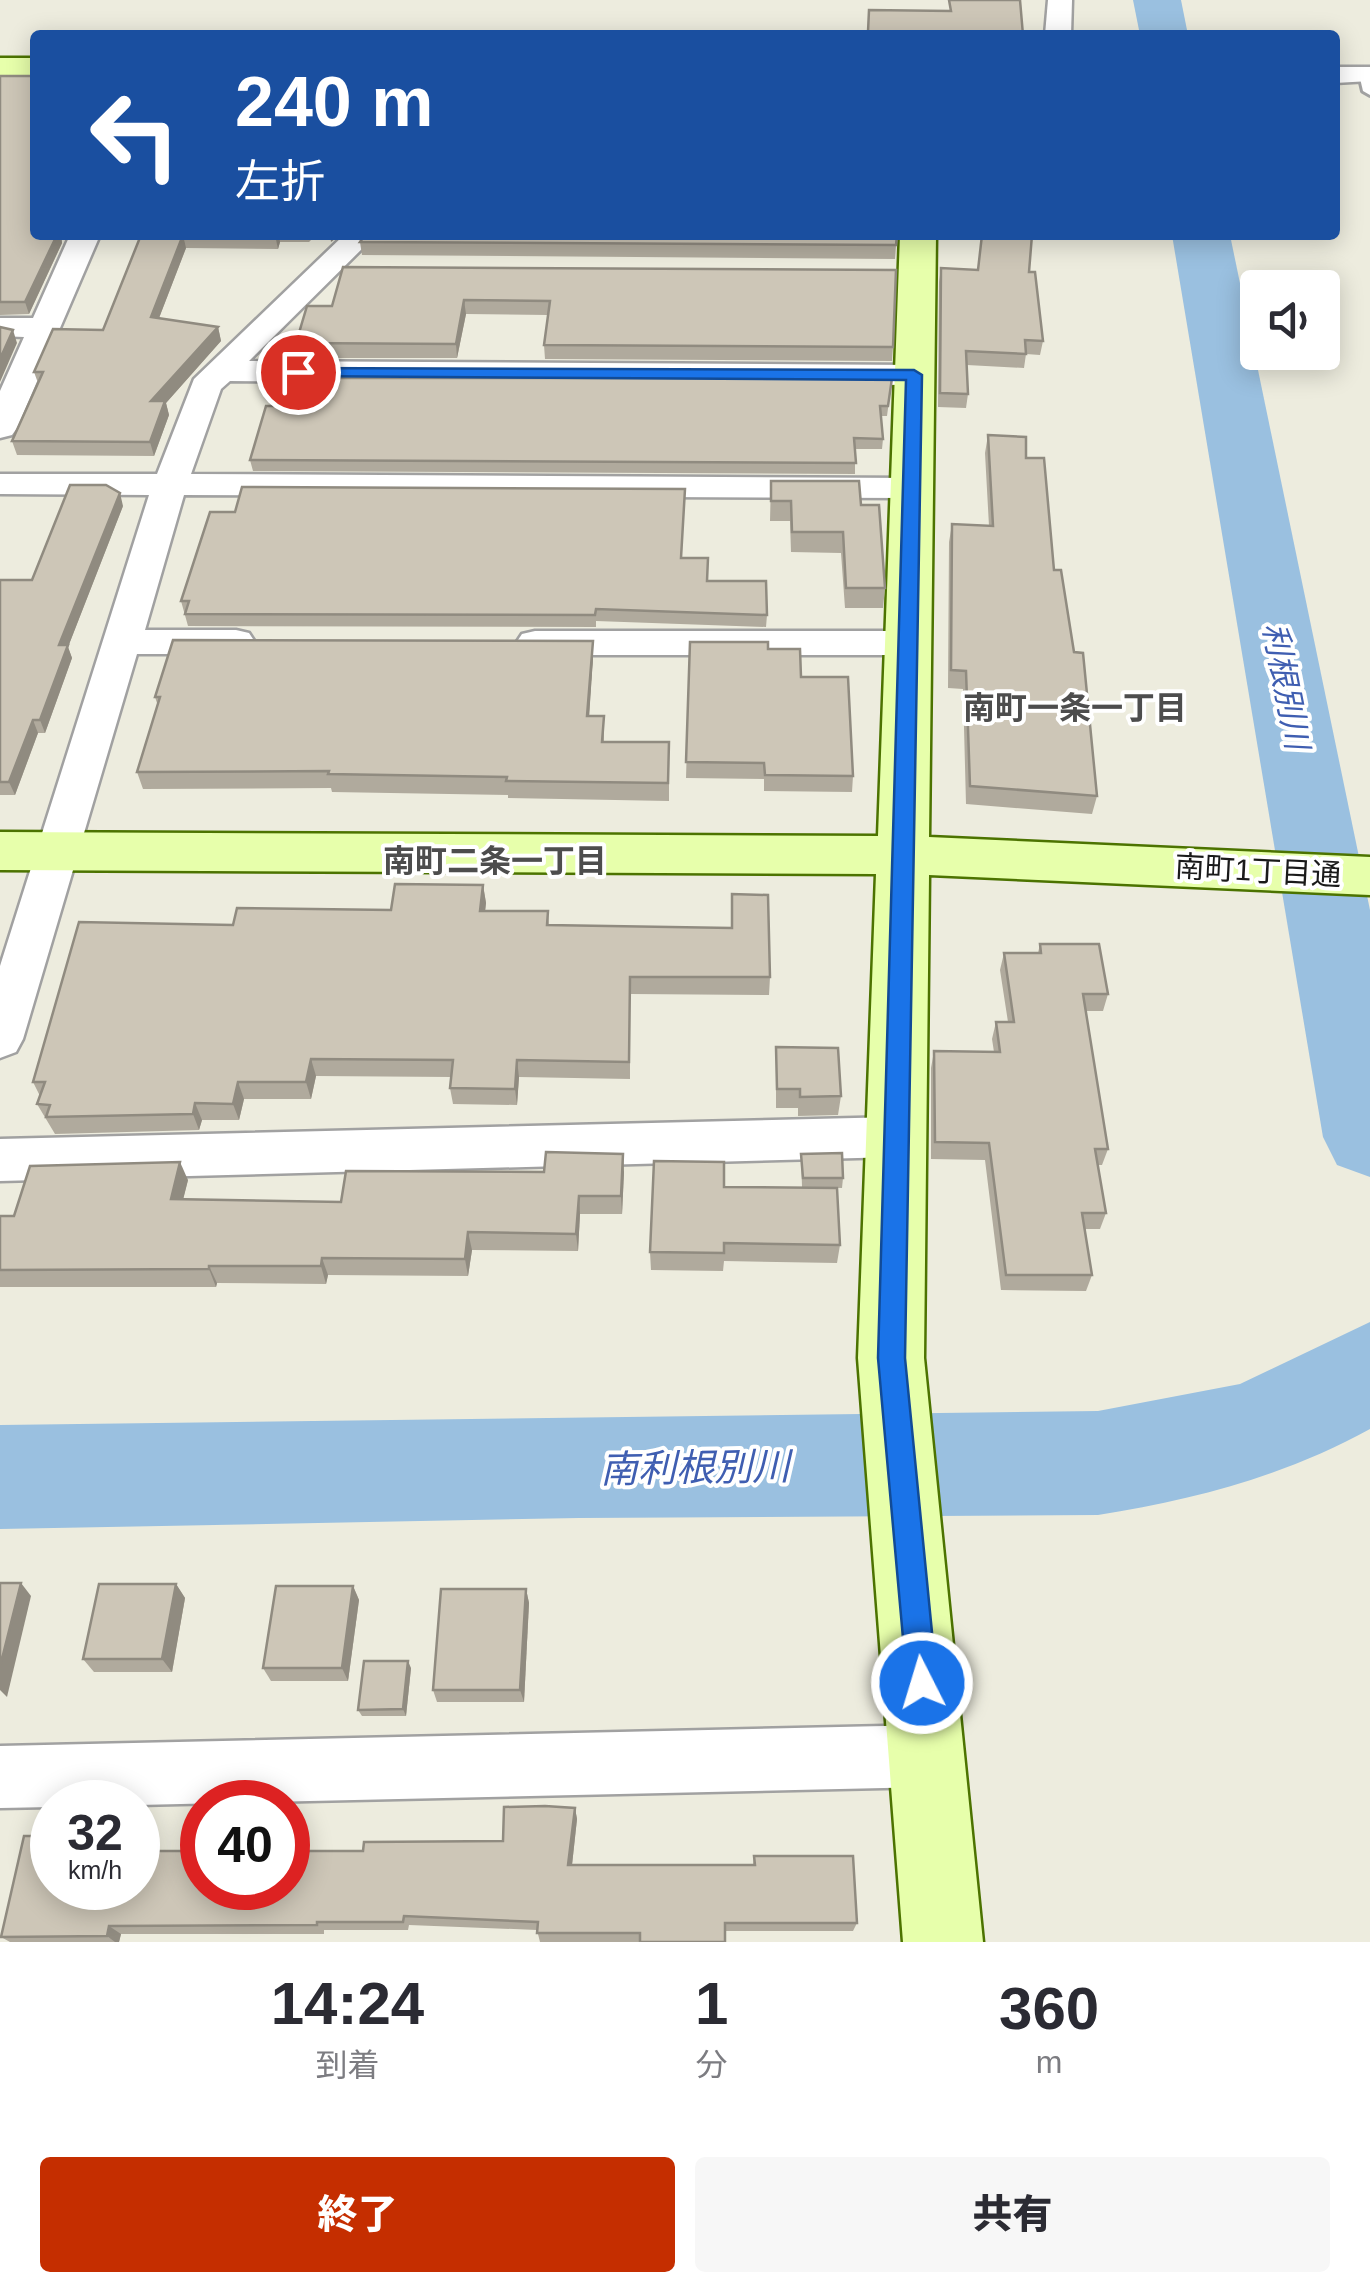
<!DOCTYPE html>
<html lang="ja">
<meta charset="utf-8">
<style>
body{margin:0;font-family:Arial,"Noto Sans JP",sans-serif;background:#f7f7f7;color:#2b2b33;height:100vh;display:flex;flex-direction:column;font-size:38px;white-space:nowrap}
*{box-sizing:border-box;margin:0}
p{font-size:32px;color:#7c7c81}
.icon{flex:none;width:55px;height:55px;fill:none;stroke:currentColor;stroke-width:2;stroke-linecap:round;stroke-linejoin:round}
.map{position:relative;height:1942px;overflow:hidden}
.drawer{display:flex;flex-direction:column;background:#fff;flex:1}
.drawer>*{flex:none}
.top-card{position:absolute;left:30px;top:30px;width:1310px;height:210px;border-radius:10px;box-shadow:0 5px 25px #0003;background:#1a4fa0;color:#fff;overflow:hidden}
.controls{position:absolute;left:1240px;top:270px;display:grid;gap:20px}
.controls a{display:grid;place-items:center;width:100px;height:100px;border-radius:10px;background:#fff;box-shadow:0 5px 25px #0003;font-size:50px}
.speed{position:absolute;left:30px;top:1780px;display:flex;gap:20px;font-size:50px;font-weight:700;text-align:center}
.speed>*{display:grid;place-content:center;width:130px;height:130px;border-radius:50%;background:#fff;box-shadow:0 5px 25px #0003;line-height:1}
.speed small{font-size:25px;font-weight:400}
.speed .limit{border:15px solid #d22;background:#fff;color:#111}
.pin{position:absolute;display:grid;place-items:center;width:85px;height:85px;color:#fff;margin:-42px;border:5px solid #fff;border-radius:50%;box-shadow:0 2px 10px #0007}
.me{position:absolute;width:110px;margin:-55px;rotate:355deg;stroke-linejoin:round;filter:drop-shadow(0 0 8px #0008)}
.turn{display:flex;align-items:center;gap:35px;height:210px;padding:0 40px;font-size:45px}
.turn .icon{width:130px;height:130px;stroke-width:2.5}
.turn b{display:block;font-size:70px;line-height:85px}
.eta{display:flex;justify-content:space-evenly;align-items:center;height:170px;text-align:center}
.eta b{font-size:60px;font-weight:800;line-height:70px}
.primary-button{display:flex;gap:20px;margin-top:auto;padding:20px 40px}
.primary-button a{flex:1;height:115px;border-radius:10px;background:#c52e00;color:#fff;font-size:40px;font-weight:800;line-height:115px;text-align:center}
.primary-button a+a{background:#f7f7f7;color:#2b2b33}
.map>svg:first-child{display:block}
</style>
<div class="map">
<svg width="1370" height="1942" viewBox="0 0 1370 1942">
<rect width="100%" height="100%" fill="#edecde"/>
<g fill="none" stroke-linecap="round" stroke-linejoin="round">
<g fill="#9ac0e0" fill-rule="evenodd">
<polygon points="1133,0 1181,0 1188,35 1140,35"/>
<polygon points="1172,235 1230,235 1370,910 1370,1177 1337,1165 1323,1137"/>
<path d="M 1370,1322 L 1370,1429 C 1285,1476 1193,1500 1098,1515 L 579,1518 L 0,1529 L 0,1425 L 1098,1411 L 1240,1384 Z"/>
</g>
<g stroke="#a1a1a1" stroke-width="6">
<polygon id="lane" points="1370,70 1370,95 1363,91 1359,74"/>
</g>
<g stroke="#a1a1a1" stroke-width="5">
<g id="street">
<polygon points="1048,0 1072,0 1071,35 1045,35"/>
<polygon points="1335,67 1370,67 1370,81 1335,83"/>
<polygon points="70,235 100,235 17,428 12,435 0,438 0,391 24,337 0,336 0,318 33,318"/>
<polygon points="344,235 376,235 249,361 914,365 930,375 914,385 230,381 221,389 191,474 912,478 924,481 929,488 924,495 912,498 184,495 145,630 236,630 249,633 255,642 249,651 236,654 137,654 23,1039 16,1052 0,1058 0,966 149,495 0,494 0,474 157,474 194,379"/>
<polygon points="535,631 908,631 921,634 927,643 921,652 908,655 535,655 522,652 516,643 522,634"/>
<polygon points="896,1117 913,1123 920,1137 913,1151 896,1157 0,1181 0,1139"/>
<polygon points="928,1725 950,1734 959,1756 950,1778 928,1787 138,1805 52,1802 52,1807 0,1808 0,1746"/>
</g>
</g>
<g stroke="#4c7300" stroke-width="5">
<g id="secondary">
<rect x="0" y="58" width="35" height="18"/>
<polygon points="900,235 936,235 929,837 1370,857 1370,895 929,875 924,1358 983,1942 903,1942 858,1358 876,874 0,870 0,832 878,836"/>
</g>
</g>
<use href="#lane" fill="#fff" fill-rule="evenodd"/>
<use href="#street" fill="#fff" fill-rule="evenodd"/>
<use href="#secondary" fill="#e7ffab" fill-rule="evenodd"/>
</g>
<g fill="#b0aa9d">
<polygon points="0,76 35,235 61,235 62,243 29,314 0,315"/>
<polygon points="141,235 316,235 309,242 280,242 278,249 186,248 159,318 218,327 221,341 166,403 169,415 154,456 17,455 12,441 38,383 34,372 103,330"/>
<polygon points="360,242 896,245 895,259 362,255"/>
<polygon points="343,267 893,347 892,361 545,359 544,345 548,315 466,314 457,358 299,358 296,343 332,306"/>
<polygon points="941,268 1029,272 1043,341 1040,355 1026,354 1024,368 967,365 968,394 966,408 938,407 939,282"/>
<polygon points="892,378 887,416 881,416 883,439 882,449 855,449 855,474 253,471 250,460"/>
<polygon points="988,435 1026,458 1054,570 1097,796 1092,814 966,804 963,689 948,688 949,542 952,524 989,526 985,453"/>
<polygon points="771,481 861,505 885,588 883,608 845,608 841,553 791,552 790,521 770,521"/>
<polygon points="123,506 68,647 72,658 45,733 38,733 15,795 0,795 0,580 32,580"/>
<polygon points="682,558 708,581 767,615 766,627 596,621 596,627 188,626 181,601"/>
<polygon points="690,642 768,649 853,776 852,792 764,791 764,779 686,778"/>
<polygon points="593,658 589,716 604,716 604,742 669,742 669,801 508,798 508,795 332,792 331,788 143,789 137,772 158,706 155,697"/>
<polygon points="483,885 486,903 485,911 548,911 549,926 770,977 769,995 630,994 630,1079 519,1077 517,1105 453,1104 450,1088 451,1077 316,1076 311,1099 244,1099 239,1120 202,1120 199,1130 55,1134 37,1104 40,1096 33,1082 233,925 391,910"/>
<polygon points="1040,944 1108,994 1103,1011 1086,1011 1108,1149 1102,1165 1098,1165 1106,1213 1100,1229 1084,1229 1092,1275 1086,1291 1001,1290 985,1160 931,1159 931,1068 934,1051 994,1052 992,1039 996,1022 1008,1022 1000,970 1004,953 1038,953"/>
<polygon points="776,1047 841,1096 838,1115 798,1116 798,1108 776,1108"/>
<polygon points="801,1154 843,1178 842,1188 802,1187"/>
<polygon points="544,1172 624,1172 622,1214 580,1214 578,1251 472,1250 468,1276 328,1275 326,1284 217,1283 216,1287 0,1287 0,1216 14,1216 188,1180 183,1199 341,1202"/>
<polygon points="724,1187 840,1245 837,1263 724,1261 723,1271 651,1270 650,1252"/>
<polygon points="176,1584 185,1598 172,1672 94,1672 83,1659"/>
<polygon points="353,1586 359,1600 348,1681 271,1681 263,1668"/>
<polygon points="526,1589 529,1603 524,1702 437,1702 433,1690"/>
<polygon points="411,1668 406,1716 362,1716 358,1710"/>
<polygon points="575,1808 577,1819 572,1865 753,1865 754,1856 857,1923 853,1931 725,1931 725,1942 540,1942 537,1930 409,1925 408,1930 324,1930 324,1934 121,1934 119,1942 10,1942 1,1937 52,1888 363,1851 503,1841"/>
</g>
<g fill="#908b80">
<polygon points="54,235 61,235 62,243 29,314 25,302"/>
<polygon points="183,235 186,248 154,331 151,317"/>
<polygon points="275,235 279,235 280,242 278,249"/>
<polygon points="330,235 340,235 331,242"/>
<polygon points="464,300 466,314 457,358 456,344"/>
<polygon points="218,327 221,341 166,403 169,415 154,456 150,442 151,401"/>
<polygon points="13,330 17,343 0,382 0,359"/>
<polygon points="120,493 123,506 68,647 72,658 45,733 40,720 59,645"/>
<polygon points="593,641 593,658 588,733 587,716"/>
<polygon points="33,720 38,733 15,795 9,782"/>
<polygon points="483,885 486,903 483,929 480,911"/>
<polygon points="311,1059 316,1076 311,1099 306,1082"/>
<polygon points="517,1060 519,1077 517,1105 515,1089"/>
<polygon points="238,1082 244,1099 239,1120 233,1104"/>
<polygon points="195,1103 202,1120 199,1130 193,1114"/>
<polygon points="623,1154 624,1172 622,1214 621,1196"/>
<polygon points="180,1162 188,1180 179,1216 171,1199"/>
<polygon points="579,1196 580,1214 578,1251 576,1234"/>
<polygon points="468,1232 472,1250 468,1276 465,1259"/>
<polygon points="322,1258 328,1275 326,1284 321,1266"/>
<polygon points="209,1266 217,1283 216,1287 209,1269"/>
<polygon points="21,1583 31,1596 7,1697 0,1690 0,1667"/>
<polygon points="176,1584 185,1598 172,1672 162,1659"/>
<polygon points="353,1586 359,1600 348,1681 342,1668"/>
<polygon points="526,1589 529,1603 524,1702 520,1690"/>
<polygon points="408,1661 411,1668 406,1716 403,1709"/>
<polygon points="575,1808 577,1819 571,1874 568,1865"/>
<polygon points="109,1926 121,1934 119,1942 115,1942 107,1936"/>
</g>
<g fill="#cdc6b7" stroke="#908b80" stroke-width="2.5">
<polygon points="949,0 1020,0 1023,35 853,35 853,32 868,32 869,10 951,11"/>
<polygon points="0,76 35,76 35,235 57,235 25,302 0,302"/>
<polygon points="141,235 183,235 151,317 218,327 151,401 165,401 150,442 12,441 43,372 34,372 53,329 103,330"/>
<polygon points="365,235 897,235 896,245 360,242"/>
<polygon points="982,235 1032,235 1029,272 1035,272 1043,341 1025,340 1026,354 966,351 968,394 940,393 941,268 978,270"/>
<polygon points="343,267 896,270 893,347 544,345 550,301 464,300 456,344 296,343 307,306 332,306"/>
<polygon points="0,327 13,330 0,359"/>
<polygon points="282,378 892,378 888,406 880,406 883,439 854,438 856,463 250,460 266,406 274,406"/>
<polygon points="988,435 1026,437 1026,458 1044,458 1054,570 1061,570 1074,652 1083,653 1097,796 970,786 966,671 951,670 952,524 993,526"/>
<polygon points="771,481 859,481 861,505 879,505 885,588 846,588 843,532 792,532 791,501 771,501"/>
<polygon points="70,485 106,485 120,493 59,645 68,645 40,720 33,720 9,782 0,782 0,580 32,580"/>
<polygon points="242,487 685,489 681,558 708,558 707,581 766,581 767,615 596,609 595,615 185,614 189,601 181,601 210,512 235,512"/>
<polygon points="173,640 593,641 587,716 604,716 602,742 669,742 668,783 506,781 507,777 328,774 329,771 137,772 160,697 155,697"/>
<polygon points="690,642 768,642 768,649 800,649 801,677 848,677 853,776 765,775 764,763 686,762"/>
<polygon points="395,884 483,885 480,911 548,911 547,925 732,928 732,894 768,895 770,977 630,977 629,1062 517,1060 515,1089 450,1088 453,1060 311,1059 306,1082 238,1082 233,1104 195,1103 193,1114 46,1117 50,1105 37,1104 45,1082 33,1082 79,922 233,925 237,908 391,910"/>
<polygon points="1040,944 1099,944 1108,994 1083,994 1108,1149 1095,1149 1106,1213 1082,1213 1092,1275 1006,1275 989,1143 935,1142 934,1051 1000,1052 996,1022 1014,1022 1004,953 1041,953"/>
<polygon points="776,1047 838,1048 841,1096 800,1097 800,1089 777,1089"/>
<polygon points="546,1152 623,1154 621,1196 579,1196 576,1234 468,1232 465,1259 322,1258 321,1266 209,1266 209,1269 0,1270 0,1216 14,1216 30,1166 180,1162 171,1199 341,1202 346,1171 544,1172"/>
<polygon points="842,1153 843,1178 803,1178 801,1154"/>
<polygon points="654,1161 724,1162 724,1187 837,1188 840,1245 724,1243 724,1253 650,1252"/>
<polygon points="0,1583 21,1583 0,1667"/>
<polygon points="99,1584 176,1584 162,1659 83,1659"/>
<polygon points="276,1586 353,1586 342,1668 263,1668"/>
<polygon points="441,1589 526,1589 520,1690 433,1690"/>
<polygon points="364,1661 408,1661 403,1709 358,1710"/>
<polygon points="545,1806 575,1808 568,1865 755,1865 754,1856 853,1856 857,1923 725,1923 725,1942 640,1942 640,1933 537,1933 538,1922 404,1916 403,1922 317,1922 317,1925 109,1926 107,1936 1,1937 24,1836 52,1836 52,1888 138,1888 138,1851 202,1851 202,1888 288,1888 288,1851 363,1851 364,1842 503,1841 504,1807"/>
</g>
<polygon fill="#1a73e8" stroke="#114b97" stroke-width="2.5" points="292,368 914,370 922,375 905,1358 937,1683 933,1694 922,1698 912,1694 907,1683 878,1358 906,380 298,376 290,372"/>
<g text-anchor="middle" stroke-width="8" stroke-linejoin="round" paint-order="stroke">
<g font-size="30" fill="#1a1a1a" stroke="#fff">
<text transform="translate(1258 871) rotate(3)" y="10">南町1丁目通</text>
</g>
<g font-size="32" font-style="italic" fill="#3f5eb1" stroke="#fff">
<text transform="translate(1286 686) rotate(79)" y="11">利根別川</text>
</g>
<g font-size="32" font-weight="bold" fill="#4d4d4d" stroke="#fff">
<text x="1075" y="719">南町一条一丁目</text>
<text x="495" y="872">南町二条一丁目</text>
</g>
<g font-size="38" font-style="italic" fill="#3f5eb1" stroke="#fff">
<text transform="translate(695 1468) rotate(-1)" y="13">南利根別川</text>
</g>
</g>
</svg>
<div class="controls">
<a><svg class="icon" aria-label="sound" viewBox="0 0 24 24"><path d="M4 9h4l5-4v14l-5-4H4zM17 9q2 3 0 6"/></svg></a>
</div>
<div class="speed"><div>32<small>km/h</small></div><div class="limit">40</div></div>
<div class="pin" style="left:298px;top:372px;background:#d93025"><svg class="icon" aria-label="arrive" viewBox="0 0 24 24"><path d="M6 21V4h12l-3 4 3 4H6"/></svg></div>
<svg class="me" style="left:922px;top:1683px" viewBox="-20 -20 40 40"><circle r="17" fill="#1a73e8" stroke="#fff" stroke-width="3"/><path d="M0-11L8 9 0 5-8 9z" fill="#fff"/></svg>
<div class="top-card">
<div class="turn"><svg class="icon" aria-label="left" viewBox="0 0 24 24"><path d="M17 20v-9H6M10 6l-5 5 5 5"/></svg><div><b>240 m</b>左折</div></div>
</div>
</div>
<section class="drawer">
<div class="eta">
<div><b>14:24</b><p>到着</p></div>
<div><b>1</b><p>分</p></div>
<div><b>360</b><p>m</p></div>
</div>
<div class="primary-button"><a>終了</a><a>共有</a></div>
</section>
